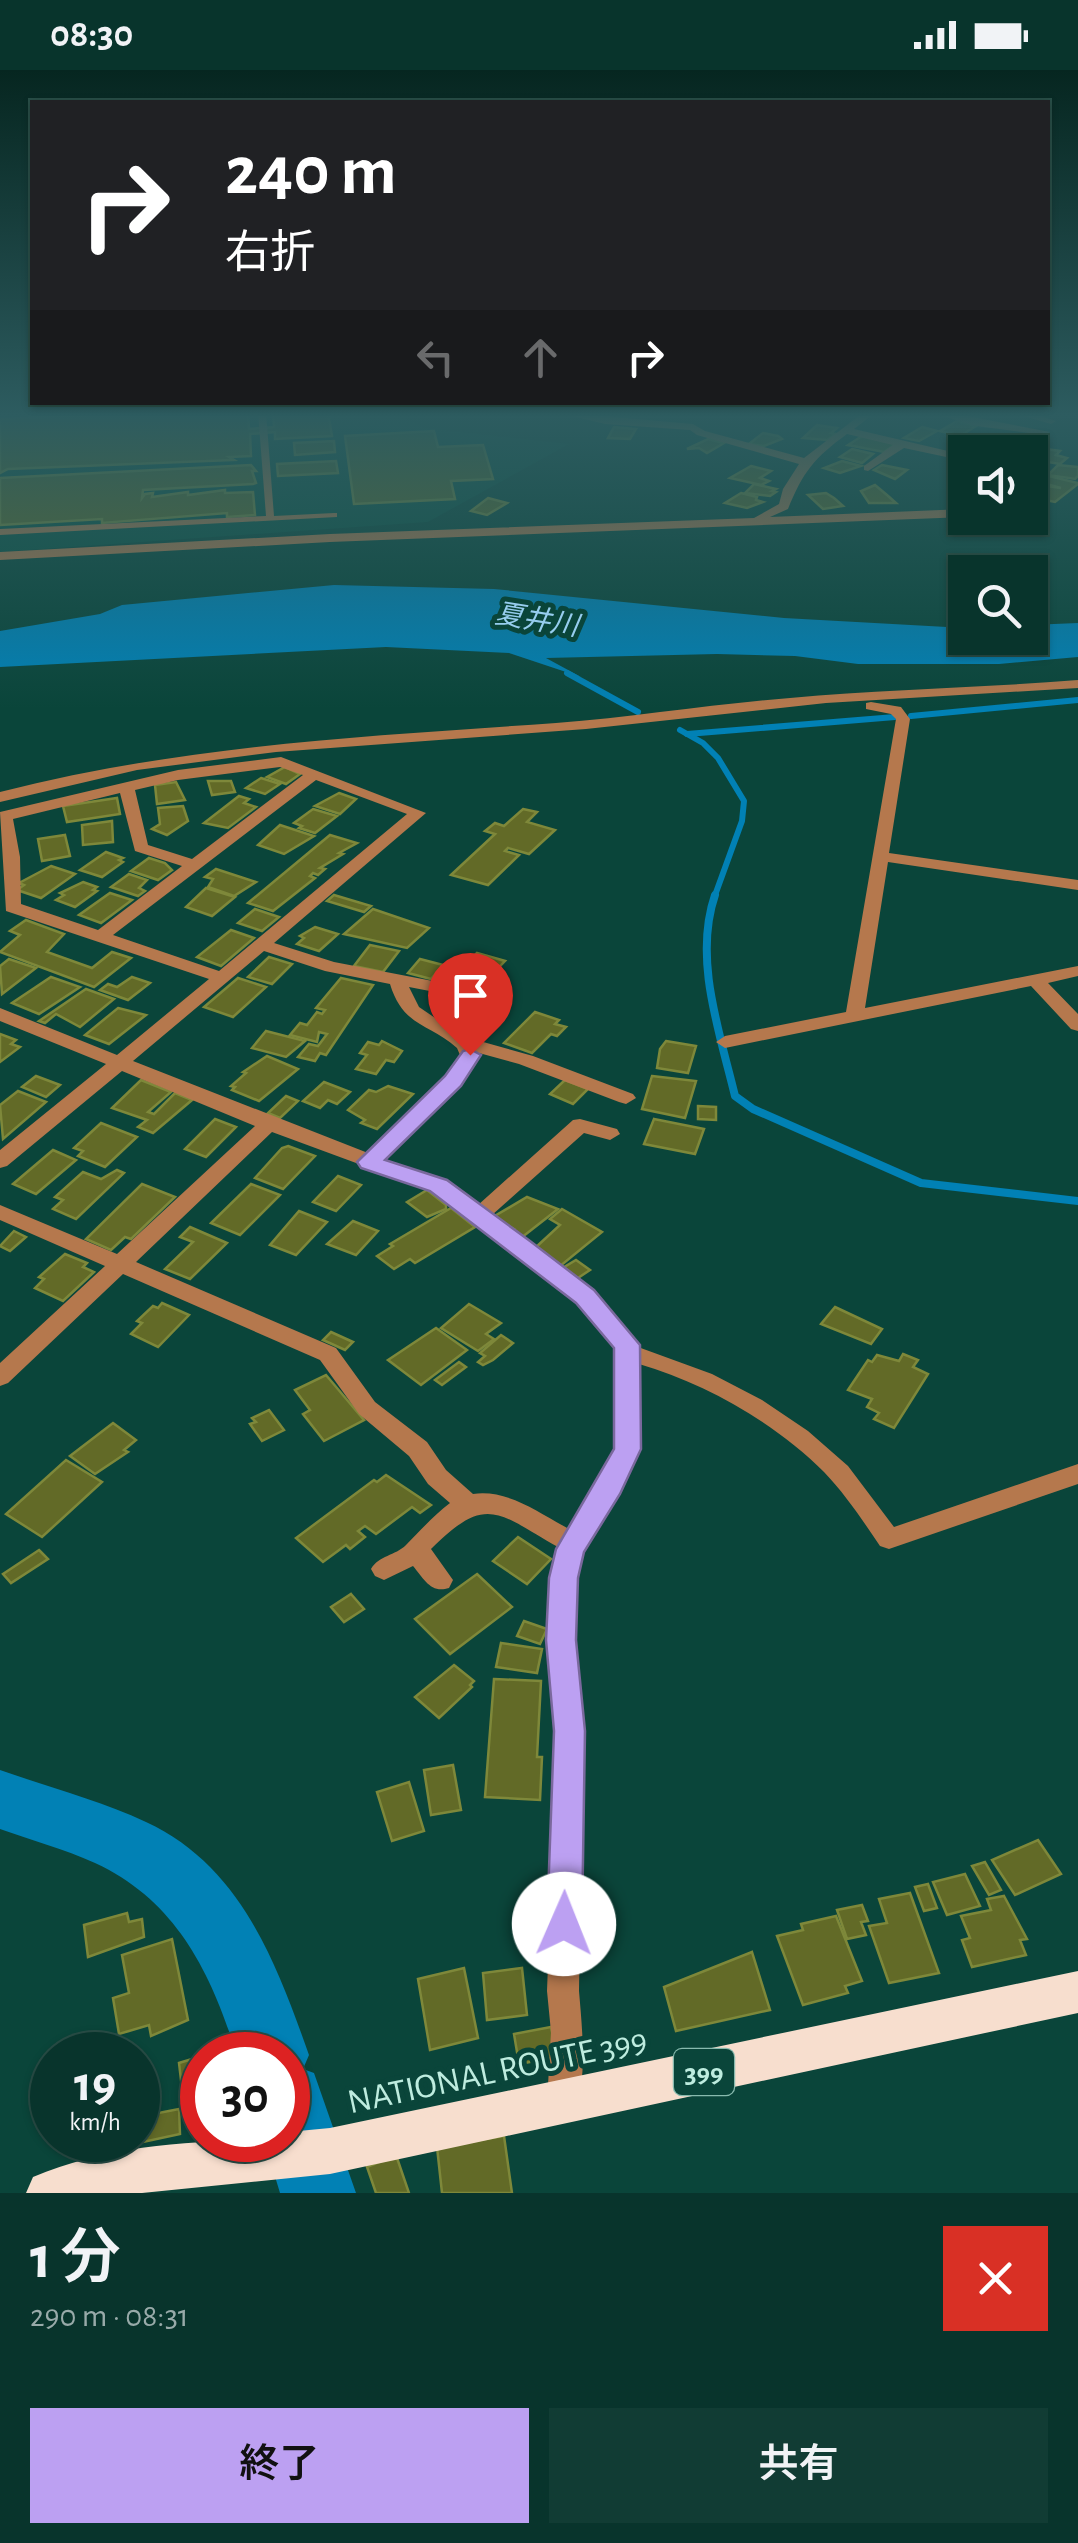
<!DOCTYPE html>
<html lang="ja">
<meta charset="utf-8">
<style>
body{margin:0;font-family:"Alegreya Sans","Noto Sans JP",sans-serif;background:#113c34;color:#f1f3f6;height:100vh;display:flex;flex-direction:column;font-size:38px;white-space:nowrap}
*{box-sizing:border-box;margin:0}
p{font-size:32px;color:#98aaa9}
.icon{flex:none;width:55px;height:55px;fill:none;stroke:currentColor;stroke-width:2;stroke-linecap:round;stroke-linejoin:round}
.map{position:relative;height:2123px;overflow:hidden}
.sheet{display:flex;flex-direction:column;background:#08342c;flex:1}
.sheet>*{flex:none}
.top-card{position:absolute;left:30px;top:30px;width:1020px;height:305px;border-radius:0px;box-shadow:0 2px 8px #0004,0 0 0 2px #294f48;background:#202124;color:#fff;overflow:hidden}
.fabs{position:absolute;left:948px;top:365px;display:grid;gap:20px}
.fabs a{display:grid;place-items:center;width:100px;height:100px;border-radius:0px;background:#08342c;box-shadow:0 2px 8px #0004,0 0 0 2px #294f48;font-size:50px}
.speed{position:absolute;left:30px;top:1962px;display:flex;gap:20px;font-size:50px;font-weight:700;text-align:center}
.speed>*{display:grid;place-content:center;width:130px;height:130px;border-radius:50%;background:#08342c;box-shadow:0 2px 8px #0004,0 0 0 2px #294f48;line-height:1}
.speed small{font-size:25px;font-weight:400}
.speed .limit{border:15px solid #d22;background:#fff;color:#111}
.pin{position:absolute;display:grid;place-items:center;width:85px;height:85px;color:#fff;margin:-102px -42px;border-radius:50% 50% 50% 0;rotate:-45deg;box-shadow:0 0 10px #0007}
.pin .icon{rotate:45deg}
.me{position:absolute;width:110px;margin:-55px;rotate:1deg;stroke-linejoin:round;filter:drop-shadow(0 0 8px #0008)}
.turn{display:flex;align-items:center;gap:35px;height:210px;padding:0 30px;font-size:45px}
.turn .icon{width:130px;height:130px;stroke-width:2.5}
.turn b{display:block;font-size:70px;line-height:85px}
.lanes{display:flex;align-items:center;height:95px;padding:0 30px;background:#0003;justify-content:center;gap:50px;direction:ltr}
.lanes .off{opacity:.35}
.round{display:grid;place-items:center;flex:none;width:105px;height:105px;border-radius:0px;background:#113c34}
.headline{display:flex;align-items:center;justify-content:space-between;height:170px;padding:0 30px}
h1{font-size:60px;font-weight:600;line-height:75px}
.cta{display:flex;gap:20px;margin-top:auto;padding:20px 30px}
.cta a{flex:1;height:115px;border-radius:0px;background:#bca0f2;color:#111;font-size:40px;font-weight:600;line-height:115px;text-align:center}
.cta a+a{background:#113c34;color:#f1f3f6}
.status{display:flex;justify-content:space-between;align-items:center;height:70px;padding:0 50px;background:#08342c;direction:ltr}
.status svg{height:28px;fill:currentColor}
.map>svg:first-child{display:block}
</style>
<div class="status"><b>08:30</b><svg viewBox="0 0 49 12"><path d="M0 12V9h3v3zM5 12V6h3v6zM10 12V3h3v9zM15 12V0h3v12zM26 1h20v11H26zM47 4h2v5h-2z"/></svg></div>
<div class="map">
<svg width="1078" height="2123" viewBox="0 0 1078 2123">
<rect width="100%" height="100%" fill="#0a453a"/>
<polygon fill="#0b5042" points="0,342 392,342 424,358 569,374 428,452 0,482"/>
<polygon fill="#0181b5" points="334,515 494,519 784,548 965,558 965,568 1030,568 1030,555 1078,553 1078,587 999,594 858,594 795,586 717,584 546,588 581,607 509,583 386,577 0,597 0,561 100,544 122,535"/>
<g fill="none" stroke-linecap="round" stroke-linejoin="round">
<g stroke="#0181b5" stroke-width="6">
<polyline points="567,603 638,642"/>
<polyline points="911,646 1078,630"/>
<polyline points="680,660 703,673 718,688 744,731 742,751 714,828"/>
<polyline points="687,664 895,647"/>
</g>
<path stroke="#0181b5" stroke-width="8" d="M 715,825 C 693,889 720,963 735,1026 L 753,1039 L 921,1113 L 1078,1131"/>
<path fill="#0181b5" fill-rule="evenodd" d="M 0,1700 C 48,1717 99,1730 146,1752 C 241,1796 276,1892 309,1985 L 303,1999 L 314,2003 L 356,2123 L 280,2123 L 264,2070 L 288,2070 L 288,1985 L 237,1985 C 211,1903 177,1831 95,1793 C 64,1779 31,1770 0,1759 Z"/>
</g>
<g fill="#626a27" stroke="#7e883a" stroke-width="2.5">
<polygon points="148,342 248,342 249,359 274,357 273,342 328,342 332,366 275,369 275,362 250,364 251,386 229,387 234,390 8,399 0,403 0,349"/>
<polygon points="957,351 976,356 960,366 940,361"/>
<polygon points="817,355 837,358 831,363 836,364 827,370 803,368"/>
<polygon points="614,357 636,359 630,369 608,368"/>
<polygon points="922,357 937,361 919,371 904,368"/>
<polygon points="434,361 438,377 483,375 493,409 451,411 455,429 354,434 345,366"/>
<polygon points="763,363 778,366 782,369 764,376 749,374"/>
<polygon points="862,366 896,374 884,382 848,375"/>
<polygon points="708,369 724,373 707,383 699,378 687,379"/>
<polygon points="334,371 335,382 295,385 294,373"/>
<polygon points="1038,378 1060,381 1056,385 1067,388 1060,394 1030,389"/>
<polygon points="852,379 873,384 862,393 840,387"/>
<polygon points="336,391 338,403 278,406 277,394"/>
<polygon points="842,391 861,396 840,403 824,398"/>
<polygon points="251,395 256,401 252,401 256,413 253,414 143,420 142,428 145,424 153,423 152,427 188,422 188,425 225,420 225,423 253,422 255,445 227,447 227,443 102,453 102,449 0,455 0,408"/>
<polygon points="882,395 907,400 895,409 874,400"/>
<polygon points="1058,395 1078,397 1078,406 1075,409 1048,405"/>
<polygon points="751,396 771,401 760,408 769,411 761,415 730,408"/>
<polygon points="1049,406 1078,413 1078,414 1055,432 1030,427 1040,415 1061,418 1039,412"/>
<polygon points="754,414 776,419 772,421 776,422 770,426 745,423"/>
<polygon points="875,415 887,425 896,433 869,433 861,421"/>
<polygon points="741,423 757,427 756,430 763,432 747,438 725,433"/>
<polygon points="826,423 834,428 843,436 823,439 808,425"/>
<polygon points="488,428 507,433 487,445 471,441"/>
<polygon points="285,697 300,704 286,714 267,707"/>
<polygon points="261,708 280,714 265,724 246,718"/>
<polygon points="208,711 231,711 235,722 212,725"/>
<polygon points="176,712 185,730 157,734 155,715"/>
<polygon points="339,723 356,729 340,744 315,736"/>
<polygon points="239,726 249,729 244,733 256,737 228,758 204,753"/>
<polygon points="117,728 120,744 67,752 63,736"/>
<polygon points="183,736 188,751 167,765 152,759 160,754 158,738"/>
<polygon points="313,739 337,746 315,763 299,758 302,756 294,753"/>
<polygon points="523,739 537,742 527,752 555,760 529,784 508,778 505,781 519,785 488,815 451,805 495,764 485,761 495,753 504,756"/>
<polygon points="112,751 113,772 83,775 82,755"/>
<polygon points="280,755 314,766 284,784 258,775"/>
<polygon points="65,765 70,786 42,791 38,769"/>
<polygon points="330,765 357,773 339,783 343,784 320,798 325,799 318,805 313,803 310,806 315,808 273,841 248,833"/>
<polygon points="106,782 123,788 119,790 123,792 102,807 80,800"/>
<polygon points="149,788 165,793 172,800 158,810 131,801"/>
<polygon points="51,796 75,804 41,828 17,820 24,815 19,813"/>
<polygon points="216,799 256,812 234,826 208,817 213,809 205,807"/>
<polygon points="129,804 147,810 139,818 145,821 138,826 111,817"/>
<polygon points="83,812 97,817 93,820 97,821 75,837 56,830 64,825 60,823"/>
<polygon points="206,818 235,827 212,846 186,837"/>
<polygon points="110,823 132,830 101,853 79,845"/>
<polygon points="334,825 371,836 364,842 327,831"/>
<polygon points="255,839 279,847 262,861 238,853"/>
<polygon points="373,839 429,858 407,878 344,864"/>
<polygon points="26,850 64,864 47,882 92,898 112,882 131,888 94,917 0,882 20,865 10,861"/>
<polygon points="315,857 338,864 319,881 297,874 304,868 300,866"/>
<polygon points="231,860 254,868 221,896 197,887"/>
<polygon points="370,875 399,881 383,902 354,896"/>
<polygon points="477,883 505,891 479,918 450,909"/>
<polygon points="269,887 292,894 272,914 248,907"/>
<polygon points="9,889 36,898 2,924 0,896"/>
<polygon points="420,889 443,895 431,909 408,903"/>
<polygon points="51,907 80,917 39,944 12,933"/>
<polygon points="132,907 150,913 128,930 100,920 108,914 117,917"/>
<polygon points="238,908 266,917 233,947 204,937"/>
<polygon points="341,908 373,915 326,985 320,983 315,991 298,987 309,974 318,976 327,964 319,962 317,972 290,965 300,953 307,955 317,942 322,944 325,940 316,938"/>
<polygon points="86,919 114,929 80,957 56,944 45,953 39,951"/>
<polygon points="118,938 146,945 109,974 85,965"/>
<polygon points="535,942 559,950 555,954 566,957 557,966 551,964 532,983 504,973"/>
<polygon points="266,961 305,971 286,987 252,978"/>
<polygon points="0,964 16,970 11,974 20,977 0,992"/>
<polygon points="382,971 402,981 394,992 386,990 376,1004 356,999 367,985 360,983 368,972 379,975"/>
<polygon points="666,971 696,976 688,1003 657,998 660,979"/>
<polygon points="267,986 298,999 259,1031 232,1020 235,1017 231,1016 246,1003 243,1002"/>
<polygon points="36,1006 60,1015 46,1027 22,1017"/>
<polygon points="652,1006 696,1011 685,1048 642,1039"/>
<polygon points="141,1010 171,1022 148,1042 154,1044 175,1023 192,1030 153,1063 138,1057 147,1050 112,1038"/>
<polygon points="565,1010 588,1019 573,1034 550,1024"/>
<polygon points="324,1012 350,1022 337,1034 328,1030 320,1038 303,1031"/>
<polygon points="388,1016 413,1024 377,1059 361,1053 365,1050 348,1040 369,1020 376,1022"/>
<polygon points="18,1021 46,1032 3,1069 0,1035"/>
<polygon points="286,1026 298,1031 280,1048 268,1043"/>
<polygon points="698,1036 716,1037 716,1050 698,1049"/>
<polygon points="215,1049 236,1057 206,1087 185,1079"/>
<polygon points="654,1049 704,1059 695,1084 644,1074"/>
<polygon points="101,1053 137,1067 105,1097 78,1086 83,1081 74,1078"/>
<polygon points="288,1076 315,1086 283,1119 255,1108 282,1078"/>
<polygon points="53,1080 76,1090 36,1124 13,1114"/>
<polygon points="117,1100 124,1103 76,1149 53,1139 63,1130 55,1127 83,1102 101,1109"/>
<polygon points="338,1106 361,1115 336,1141 313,1132"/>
<polygon points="142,1114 175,1127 131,1169 125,1167 111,1180 86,1169"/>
<polygon points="251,1114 280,1125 240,1165 211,1153"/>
<polygon points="427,1120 446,1135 446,1139 427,1147 407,1132"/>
<polygon points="527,1127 558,1139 521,1168 511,1162 514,1159 493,1147"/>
<polygon points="451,1138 475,1157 415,1193 410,1189 394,1199 377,1186 393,1176 390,1174"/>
<polygon points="562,1139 602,1162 559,1197 534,1179 560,1155 550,1149"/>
<polygon points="299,1141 327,1152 296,1185 270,1175"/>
<polygon points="353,1151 378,1161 356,1185 327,1174"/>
<polygon points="190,1157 227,1173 190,1209 165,1199 193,1172 180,1167"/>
<polygon points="14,1161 26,1167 10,1181 0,1176"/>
<polygon points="65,1184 87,1193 83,1197 94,1202 63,1231 35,1218 44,1209 39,1207"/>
<polygon points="576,1190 590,1200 575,1210 561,1199"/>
<polygon points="162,1233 189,1245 158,1277 131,1264 142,1253 137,1251 153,1236 158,1238"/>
<polygon points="469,1234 501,1253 486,1264 494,1269 478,1281 441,1258"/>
<polygon points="835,1237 882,1259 871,1274 821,1254"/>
<polygon points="436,1258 467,1280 421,1315 388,1290"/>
<polygon points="331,1262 353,1272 345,1280 323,1270"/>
<polygon points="501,1265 513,1273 493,1290 483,1295 478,1292 485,1286 480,1283"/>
<polygon points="903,1284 918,1290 913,1297 928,1304 894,1358 874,1349 879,1343 867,1337 872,1329 848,1320 868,1290 872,1292 877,1285 899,1291"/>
<polygon points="459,1292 466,1297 442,1315 435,1310"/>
<polygon points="326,1305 364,1350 324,1371 303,1344 310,1340 295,1320"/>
<polygon points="269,1340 284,1360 262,1371 250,1354 256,1352 252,1348"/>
<polygon points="113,1353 136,1370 124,1380 128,1382 95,1404 70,1386"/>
<polygon points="66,1390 102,1412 42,1467 6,1444"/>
<polygon points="386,1405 431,1435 420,1443 412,1437 376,1464 365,1456 358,1461 365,1467 350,1479 346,1475 323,1492 296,1468 374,1410 377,1412"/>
<polygon points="518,1467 551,1489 527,1514 493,1491"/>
<polygon points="39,1480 48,1489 11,1513 3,1504"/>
<polygon points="477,1504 512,1537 450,1584 415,1549"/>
<polygon points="351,1524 364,1539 344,1552 331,1537"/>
<polygon points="524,1551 547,1559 540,1574 517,1566"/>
<polygon points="501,1573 542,1579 537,1603 496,1597"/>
<polygon points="454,1595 474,1611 470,1615 472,1617 439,1648 415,1627"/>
<polygon points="494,1609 541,1611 537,1687 542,1687 540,1730 485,1727"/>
<polygon points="453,1695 461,1740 431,1745 424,1700"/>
<polygon points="409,1712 424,1761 392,1771 377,1722"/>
<polygon points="1038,1770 1061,1804 1015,1825 992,1790"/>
<polygon points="985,1792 1001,1820 989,1825 972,1796"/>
<polygon points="965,1804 980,1836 947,1845 933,1812"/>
<polygon points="928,1814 937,1838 924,1841 915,1817"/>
<polygon points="910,1823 939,1903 889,1913 869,1856 887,1853 879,1829"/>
<polygon points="1004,1826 1027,1869 1020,1870 1026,1885 972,1897 962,1870 970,1868 961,1846 991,1840 987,1829"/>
<polygon points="862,1835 868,1851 861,1852 866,1865 847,1869 837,1840"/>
<polygon points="127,1843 129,1852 142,1849 144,1867 88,1887 84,1855"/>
<polygon points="836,1846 862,1911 845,1916 848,1923 803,1935 777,1866 803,1860 801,1854"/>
<polygon points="172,1869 188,1950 151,1966 149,1955 119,1964 113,1928 129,1923 122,1885"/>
<polygon points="752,1882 770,1940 676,1961 664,1917"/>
<polygon points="464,1898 478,1968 430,1980 418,1909"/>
<polygon points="522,1898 527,1945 487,1950 483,1903"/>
<polygon points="551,1957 557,1987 519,1994 514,1964"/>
<polygon points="202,1986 202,2048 186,2053 179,1993"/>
<polygon points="179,2039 180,2064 143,2072 143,2046"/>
<polygon points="504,2066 512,2123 442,2123 437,2077"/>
<polygon points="396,2085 409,2123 376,2123 367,2097"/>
</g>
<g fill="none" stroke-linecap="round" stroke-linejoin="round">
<polygon fill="#b5784d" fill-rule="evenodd" points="258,342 266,342 274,446 334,443 337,443 337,447 0,465 0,459 266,446"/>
<g fill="#b5784d" fill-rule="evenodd">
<path d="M 556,342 L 693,354 L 705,361 L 804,388 L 864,342 L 876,342 L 854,359 L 965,385 L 965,391 L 904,378 L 868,401 L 864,400 L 864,396 L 893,375 L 847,364 C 814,388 803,402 788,439 L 770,447 L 965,439 L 965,447 L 330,472 L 0,490 L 0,482 L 330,464 L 754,448 L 779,434 L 783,419 L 799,394 L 697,365 L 690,360 L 605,354 Z"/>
<polygon points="929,342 946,342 1050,362 1044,365 976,356"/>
<polygon points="1010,342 1027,342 1056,351 1051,354"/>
<polygon points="1030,435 1038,435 1040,438 1030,443"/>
<path d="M 1078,610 L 1078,618 L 826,633 L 586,659 L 276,682 L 137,700 L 0,732 L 0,722 C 183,675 368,666 556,653 C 634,647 712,634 790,628 C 886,619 982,618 1078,610 Z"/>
<polygon points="871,632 901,637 910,649 889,783 1078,810 1078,820 888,792 865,938 1078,896 1078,906 1048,913 1078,944 1078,961 1071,959 1031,916 725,978 716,972 725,966 846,942 896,649 891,644 866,639 866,633"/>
<path d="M 281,687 L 426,743 L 274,873 L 334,892 L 490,922 L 493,926 L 490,930 L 461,963 L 469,968 L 533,986 L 633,1024 L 636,1028 L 626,1034 L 619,1032 L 519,994 L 479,983 L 460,1015 L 385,1089 L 446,1111 L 478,1135 L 573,1050 L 580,1049 L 617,1059 L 620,1064 L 610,1070 L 584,1063 L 492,1145 L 593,1221 L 638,1277 L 712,1304 L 762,1330 L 808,1361 L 848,1396 L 894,1457 L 1078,1394 L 1078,1414 L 889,1479 L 880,1476 C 863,1451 846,1425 824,1402 C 775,1353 705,1313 639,1294 L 640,1379 L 619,1423 L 582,1482 L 577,1509 L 574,1570 L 583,1661 L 579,1921 C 582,1957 588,2011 574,2044 L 563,2049 L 552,2044 L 547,2033 L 551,1962 L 547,1921 C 550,1835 558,1747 555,1660 C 553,1598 541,1538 558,1477 C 497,1443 487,1423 431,1479 L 453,1510 L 449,1518 C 431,1524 424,1509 413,1496 L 384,1510 L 375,1506 L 371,1499 C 379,1485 395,1486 406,1475 C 421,1460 433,1446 450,1433 L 428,1414 L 409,1386 L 359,1344 L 320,1290 L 123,1204 L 8,1313 L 0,1316 L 0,1293 L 105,1196 L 0,1150 L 0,1135 L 117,1184 L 255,1056 L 122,1001 L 7,1096 L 0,1098 L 0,1080 L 106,994 L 0,951 L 0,938 L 117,985 L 209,909 L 6,841 L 0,742 L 178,700 ZM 280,697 L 303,705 L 192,789 L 148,775 L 135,720 L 178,710 ZM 316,710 L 407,744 L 219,901 L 113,865 ZM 120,723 L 135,781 L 182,796 L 98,860 L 21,834 L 20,787 L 13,749 ZM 264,881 L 325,901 L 390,914 C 403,957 429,953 457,978 L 460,985 L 446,1007 L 368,1083 L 133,991 ZM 409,917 L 471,929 L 447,956 L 419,937 ZM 272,1062 L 432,1121 L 577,1233 L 616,1277 L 616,1379 L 569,1459 C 539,1443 508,1419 473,1424 L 446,1400 L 427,1372 L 375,1332 L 336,1278 L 136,1192 Z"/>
</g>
<path fill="#f7dece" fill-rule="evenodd" d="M 1078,1901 L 1078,1943 L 330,2104 L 142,2123 L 26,2123 L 33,2107 C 113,2073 202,2070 288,2070 L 288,2062 L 330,2058 Z"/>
</g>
<linearGradient id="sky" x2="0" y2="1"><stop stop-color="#062620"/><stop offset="0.54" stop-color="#2d5c60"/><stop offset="1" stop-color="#2d5c60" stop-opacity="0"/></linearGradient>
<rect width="1078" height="639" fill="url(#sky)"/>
<polygon fill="#bca0f2" stroke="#7a689d" stroke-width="2.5" points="470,979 481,985 461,1016 385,1090 447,1110 530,1171 594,1220 640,1275 641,1379 620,1424 584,1482 578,1508 576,1570 585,1661 582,1854 577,1866 564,1871 552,1866 547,1854 554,1661 546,1570 549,1508 556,1479 614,1379 614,1278 576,1233 430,1121 361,1098 357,1092 445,1006 463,981"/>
<g text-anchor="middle" stroke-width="10" stroke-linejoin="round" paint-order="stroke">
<g font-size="28" font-style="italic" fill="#96cdee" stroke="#0a453a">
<text transform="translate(537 549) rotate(9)" y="10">夏井川</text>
</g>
<rect fill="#0a453a" stroke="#88baae" stroke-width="2.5" x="674" y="1979" width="60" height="46" rx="8"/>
<g font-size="28" font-weight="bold" fill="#beecdf">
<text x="704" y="2012">399</text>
</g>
<g font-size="35" fill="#beecdf" stroke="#0a453a">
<text transform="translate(497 2000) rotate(-12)" y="12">NATIONAL ROUTE 399</text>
</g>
</g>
</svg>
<div class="fabs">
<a><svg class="icon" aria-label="sound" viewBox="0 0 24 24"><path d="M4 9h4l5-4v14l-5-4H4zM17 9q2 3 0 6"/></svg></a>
<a><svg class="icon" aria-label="search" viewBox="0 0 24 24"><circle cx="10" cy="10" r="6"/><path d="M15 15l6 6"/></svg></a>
</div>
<div class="speed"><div>19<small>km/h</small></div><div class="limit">30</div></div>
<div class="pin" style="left:470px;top:985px;background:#d93025"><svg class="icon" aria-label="arrive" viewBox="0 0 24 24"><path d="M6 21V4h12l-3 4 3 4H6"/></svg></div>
<svg class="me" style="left:564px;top:1854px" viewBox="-20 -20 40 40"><circle r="19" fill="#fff"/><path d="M0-13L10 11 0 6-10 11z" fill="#bca0f2"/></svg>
<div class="top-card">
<div class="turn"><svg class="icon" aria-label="right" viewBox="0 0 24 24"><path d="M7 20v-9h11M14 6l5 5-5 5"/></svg><div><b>240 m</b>右折</div></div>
<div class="lanes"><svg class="icon off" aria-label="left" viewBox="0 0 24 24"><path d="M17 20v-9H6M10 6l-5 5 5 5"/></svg><svg class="icon off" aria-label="ahead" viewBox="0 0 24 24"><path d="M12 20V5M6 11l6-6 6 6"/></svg><svg class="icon" aria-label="right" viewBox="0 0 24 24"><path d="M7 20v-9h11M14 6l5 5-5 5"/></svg></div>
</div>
</div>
<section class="sheet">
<div class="headline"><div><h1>1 分</h1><p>290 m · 08:31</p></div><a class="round" style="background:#d93025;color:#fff"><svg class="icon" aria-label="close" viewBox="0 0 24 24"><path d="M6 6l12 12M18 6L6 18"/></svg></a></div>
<div class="cta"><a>終了</a><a>共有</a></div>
</section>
